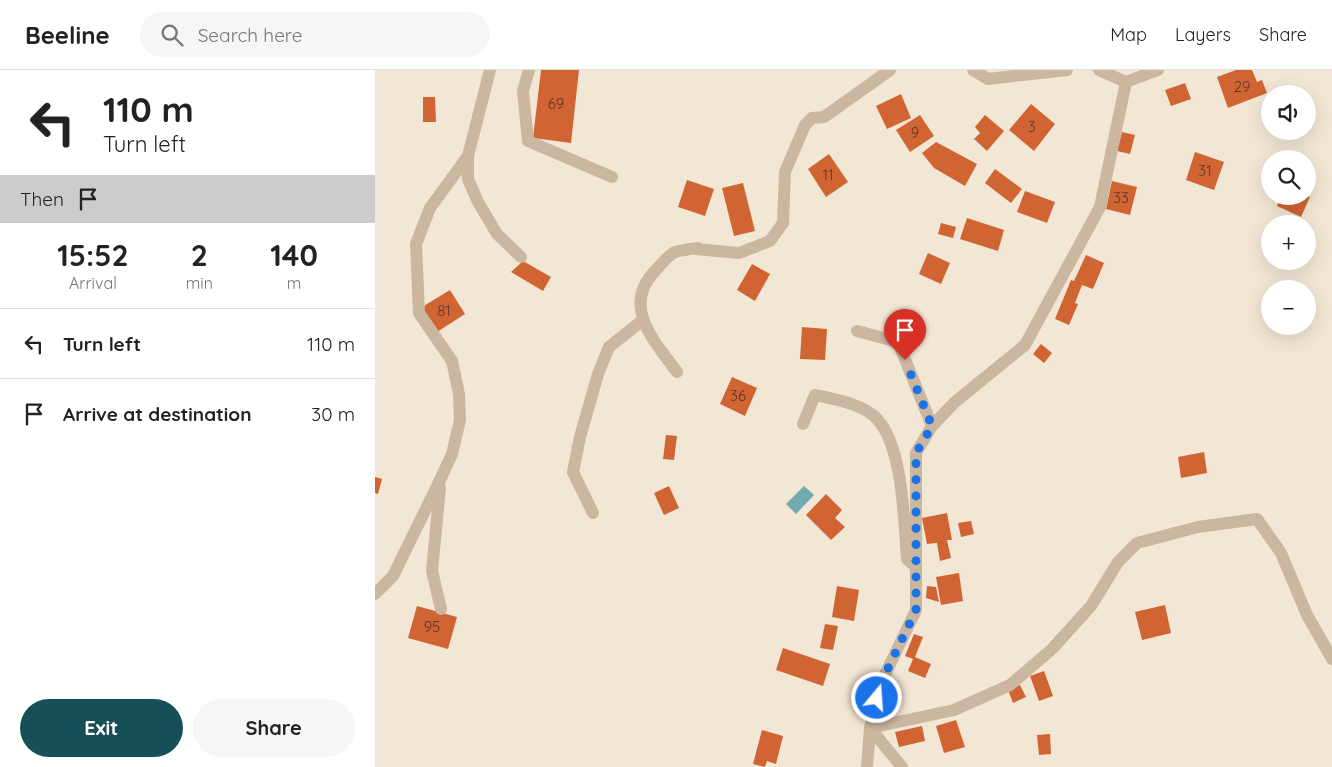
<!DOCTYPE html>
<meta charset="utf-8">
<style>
body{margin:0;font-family:Quicksand,sans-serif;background:#f6f6f6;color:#222;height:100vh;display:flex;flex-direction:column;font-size:19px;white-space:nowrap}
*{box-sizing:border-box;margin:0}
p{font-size:16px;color:#767676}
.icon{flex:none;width:28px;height:28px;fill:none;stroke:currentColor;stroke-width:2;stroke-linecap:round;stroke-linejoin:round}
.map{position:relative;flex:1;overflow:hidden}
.panel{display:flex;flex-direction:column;background:#fff;width:375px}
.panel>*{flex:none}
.top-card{background:#fff;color:#222;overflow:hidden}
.fabs{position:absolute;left:886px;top:15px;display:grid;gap:10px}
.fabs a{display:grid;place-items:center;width:55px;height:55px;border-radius:50%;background:#fff;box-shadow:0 5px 20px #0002;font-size:25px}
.pin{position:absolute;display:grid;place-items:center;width:42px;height:42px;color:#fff;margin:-51px -21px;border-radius:50% 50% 50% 0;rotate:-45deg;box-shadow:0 0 5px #0007}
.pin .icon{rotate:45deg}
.me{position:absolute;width:55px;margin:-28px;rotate:18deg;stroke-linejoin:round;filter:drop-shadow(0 0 4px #0008)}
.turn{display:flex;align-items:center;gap:18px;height:105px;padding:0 20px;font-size:22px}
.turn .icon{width:65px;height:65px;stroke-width:2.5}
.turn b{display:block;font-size:35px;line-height:42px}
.then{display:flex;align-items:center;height:48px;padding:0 20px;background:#0003;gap:10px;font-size:19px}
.eta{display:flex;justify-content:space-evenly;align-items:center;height:85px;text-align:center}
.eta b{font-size:30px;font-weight:700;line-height:35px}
.button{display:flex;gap:10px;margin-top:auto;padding:10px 20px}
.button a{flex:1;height:58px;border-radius:30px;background:#164f58;color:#fff;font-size:20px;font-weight:700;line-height:58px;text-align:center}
.button a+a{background:#f6f6f6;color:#222}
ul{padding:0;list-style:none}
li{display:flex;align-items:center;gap:15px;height:70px;padding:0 20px;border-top:1px solid #e0e0e0}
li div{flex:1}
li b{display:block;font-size:19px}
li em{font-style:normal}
header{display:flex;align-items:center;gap:30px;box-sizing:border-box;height:70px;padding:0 25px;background:#fff;border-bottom:1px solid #e0e0e0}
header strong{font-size:24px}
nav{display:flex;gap:28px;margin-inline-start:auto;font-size:18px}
.search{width:350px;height:45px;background:#f6f6f6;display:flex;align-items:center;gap:12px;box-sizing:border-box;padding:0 18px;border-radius:28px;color:#767676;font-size:19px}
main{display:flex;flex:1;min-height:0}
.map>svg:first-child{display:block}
</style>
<header>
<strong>Beeline</strong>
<div class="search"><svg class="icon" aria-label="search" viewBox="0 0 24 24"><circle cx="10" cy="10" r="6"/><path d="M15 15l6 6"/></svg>Search here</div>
<nav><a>Map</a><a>Layers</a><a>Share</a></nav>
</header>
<main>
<section class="panel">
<div class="top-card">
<div class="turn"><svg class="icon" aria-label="left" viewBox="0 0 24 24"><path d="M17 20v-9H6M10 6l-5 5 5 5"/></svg><div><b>110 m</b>Turn left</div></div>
<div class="then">Then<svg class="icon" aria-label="arrive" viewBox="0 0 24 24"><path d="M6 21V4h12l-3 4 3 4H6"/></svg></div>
</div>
<div class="eta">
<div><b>15:52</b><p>Arrival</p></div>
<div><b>2</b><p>min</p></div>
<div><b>140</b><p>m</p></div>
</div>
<ul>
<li><svg class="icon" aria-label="left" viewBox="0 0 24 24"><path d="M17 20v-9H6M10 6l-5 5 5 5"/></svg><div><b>Turn left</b></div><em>110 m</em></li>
<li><svg class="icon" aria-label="arrive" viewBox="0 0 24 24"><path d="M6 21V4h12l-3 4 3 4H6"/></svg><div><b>Arrive at destination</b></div><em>30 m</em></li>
</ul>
<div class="button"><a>Exit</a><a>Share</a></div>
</section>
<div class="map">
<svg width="957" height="697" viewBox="0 0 957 697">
<rect width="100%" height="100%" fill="#f2e6d4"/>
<polygon fill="#71aab1" points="429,416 439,425 421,444 411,434"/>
<g fill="#d16433">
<polygon points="166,0 204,0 196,73 158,68"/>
<polygon points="861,0 877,0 882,12 887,10 892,23 853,38 842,7"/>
<polygon points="810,13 816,29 796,36 790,20"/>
<polygon points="526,24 536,48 512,59 501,36"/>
<polygon points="48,27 60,27 61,52 48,52"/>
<polygon points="656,34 680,54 659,81 634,60"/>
<polygon points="545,45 559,66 535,82 521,60"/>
<polygon points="610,45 629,61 612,81 599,69 605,63 600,57"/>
<polygon points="747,62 760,65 755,84 742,81"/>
<polygon points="561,72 602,94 590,116 559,98 547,83"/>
<polygon points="820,82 849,92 839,120 811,110"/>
<polygon points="454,84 473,112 451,127 433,99"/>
<polygon points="620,99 647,119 636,133 610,113"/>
<polygon points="312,110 339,119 330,146 303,137"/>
<polygon points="737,111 762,117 755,145 731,139"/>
<polygon points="368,113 380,161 359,166 347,118"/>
<polygon points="650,121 680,132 672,153 642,142"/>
<polygon points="906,126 933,126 935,127 926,147 902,136"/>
<polygon points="592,148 629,160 623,181 585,169"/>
<polygon points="566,153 581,157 578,168 563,164"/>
<polygon points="553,183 575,193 566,214 544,204"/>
<polygon points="711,185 729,193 718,219 707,215 700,233 703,234 694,255 680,249 696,210 699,211"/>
<polygon points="148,191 176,207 168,221 136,202"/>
<polygon points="377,194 395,204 380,231 362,220"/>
<polygon points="75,220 90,244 62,262 47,237"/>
<polygon points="427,257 452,259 450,290 425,289"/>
<polygon points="666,274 677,283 669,293 658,284"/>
<polygon points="357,307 382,318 370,346 345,334"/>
<polygon points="291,365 302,366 299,390 288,389"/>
<polygon points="829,382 832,403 806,408 803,387"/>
<polygon points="0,407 7,409 3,424 0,423"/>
<polygon points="294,416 304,438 289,445 279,423"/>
<polygon points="451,424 467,440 460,448 470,457 456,470 431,445"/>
<polygon points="572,443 577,470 572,470 576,488 565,491 562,473 552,474 547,448"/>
<polygon points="596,451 599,464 586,467 583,453"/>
<polygon points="584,503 588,531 566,535 561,507"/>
<polygon points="462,516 484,520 479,551 457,547"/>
<polygon points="552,516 561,517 564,532 551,528"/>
<polygon points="790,535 796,563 767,570 760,542"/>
<polygon points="42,536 82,547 73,579 33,568"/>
<polygon points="450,554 463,556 458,580 445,578"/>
<polygon points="539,564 548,567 540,587 556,594 550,608 533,601 538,589 530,586"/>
<polygon points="408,578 455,594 448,616 401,600"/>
<polygon points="669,601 678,626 664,631 655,606"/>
<polygon points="645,615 651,627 638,633 633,620"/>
<polygon points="581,650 590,677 569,683 561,656"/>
<polygon points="547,656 550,671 524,677 520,662"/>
<polygon points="387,660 408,666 401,694 392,691 390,697 378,694"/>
<polygon points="675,664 676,684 664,685 662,665"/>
</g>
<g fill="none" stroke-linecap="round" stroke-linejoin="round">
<g stroke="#cbb69f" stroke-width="12">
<polyline points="154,0 148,21 153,71 237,107"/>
<polyline points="598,0 613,9 692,0"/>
<polyline points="724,0 751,12"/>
<polyline points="93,86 93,109 103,132 122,164 146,187"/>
<polyline points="482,261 523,272 557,356"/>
<path d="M 302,302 C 279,271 246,236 280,201 C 286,195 293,185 300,182 C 307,180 315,179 323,178 L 321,179 L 364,183 L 395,171 L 408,153 L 410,102 L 430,55 L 437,48 L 449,47 L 515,0"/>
<path d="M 428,354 L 440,325 C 459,329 490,334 503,350 C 528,379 529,450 532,489 L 541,497"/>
<polyline points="65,418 57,501 66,539"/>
<polyline points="218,443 198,402 205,367 223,304 234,277 268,250"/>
<polyline points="0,524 18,506 66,408 77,384 85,350 84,324 77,291 44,243 41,174 55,138 93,86 115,0"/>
<polyline points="492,697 495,658 506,613 541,540 541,383 557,356 580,332 650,275 725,137 751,12 783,0"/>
<polyline points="527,697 495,658 579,640 635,615 676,580 716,536 743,492 762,473 823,457 882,449 906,483 932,545 957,589"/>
</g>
</g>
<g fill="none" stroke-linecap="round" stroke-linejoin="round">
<polyline stroke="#1a73e8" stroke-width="9" stroke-dasharray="0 16.2" points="502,628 506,613 541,540 541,383 557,356 530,290"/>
</g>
<g text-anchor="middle" stroke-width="5" stroke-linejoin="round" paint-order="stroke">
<g font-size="15" fill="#5b3827">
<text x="867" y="22">29</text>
<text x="181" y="39">69</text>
<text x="657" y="62">3</text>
<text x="540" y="68">9</text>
<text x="830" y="106">31</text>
<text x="453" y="110">11</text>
<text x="746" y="133">33</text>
<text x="69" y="246">81</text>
<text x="363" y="331">36</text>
<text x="57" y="562">95</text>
</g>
</g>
</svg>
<div class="fabs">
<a><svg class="icon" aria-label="sound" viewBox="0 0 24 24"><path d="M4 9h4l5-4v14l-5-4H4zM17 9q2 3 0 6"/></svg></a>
<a><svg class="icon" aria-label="search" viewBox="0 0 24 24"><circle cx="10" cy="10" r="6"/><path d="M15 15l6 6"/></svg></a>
<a>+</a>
<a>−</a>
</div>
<div class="pin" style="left:530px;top:290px;background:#d93025"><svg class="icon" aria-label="arrive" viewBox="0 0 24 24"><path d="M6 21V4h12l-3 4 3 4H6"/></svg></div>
<svg class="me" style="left:502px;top:628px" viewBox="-20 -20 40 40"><circle r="17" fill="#1a73e8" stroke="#fff" stroke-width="3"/><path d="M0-11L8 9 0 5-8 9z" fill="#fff"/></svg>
</div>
</main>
